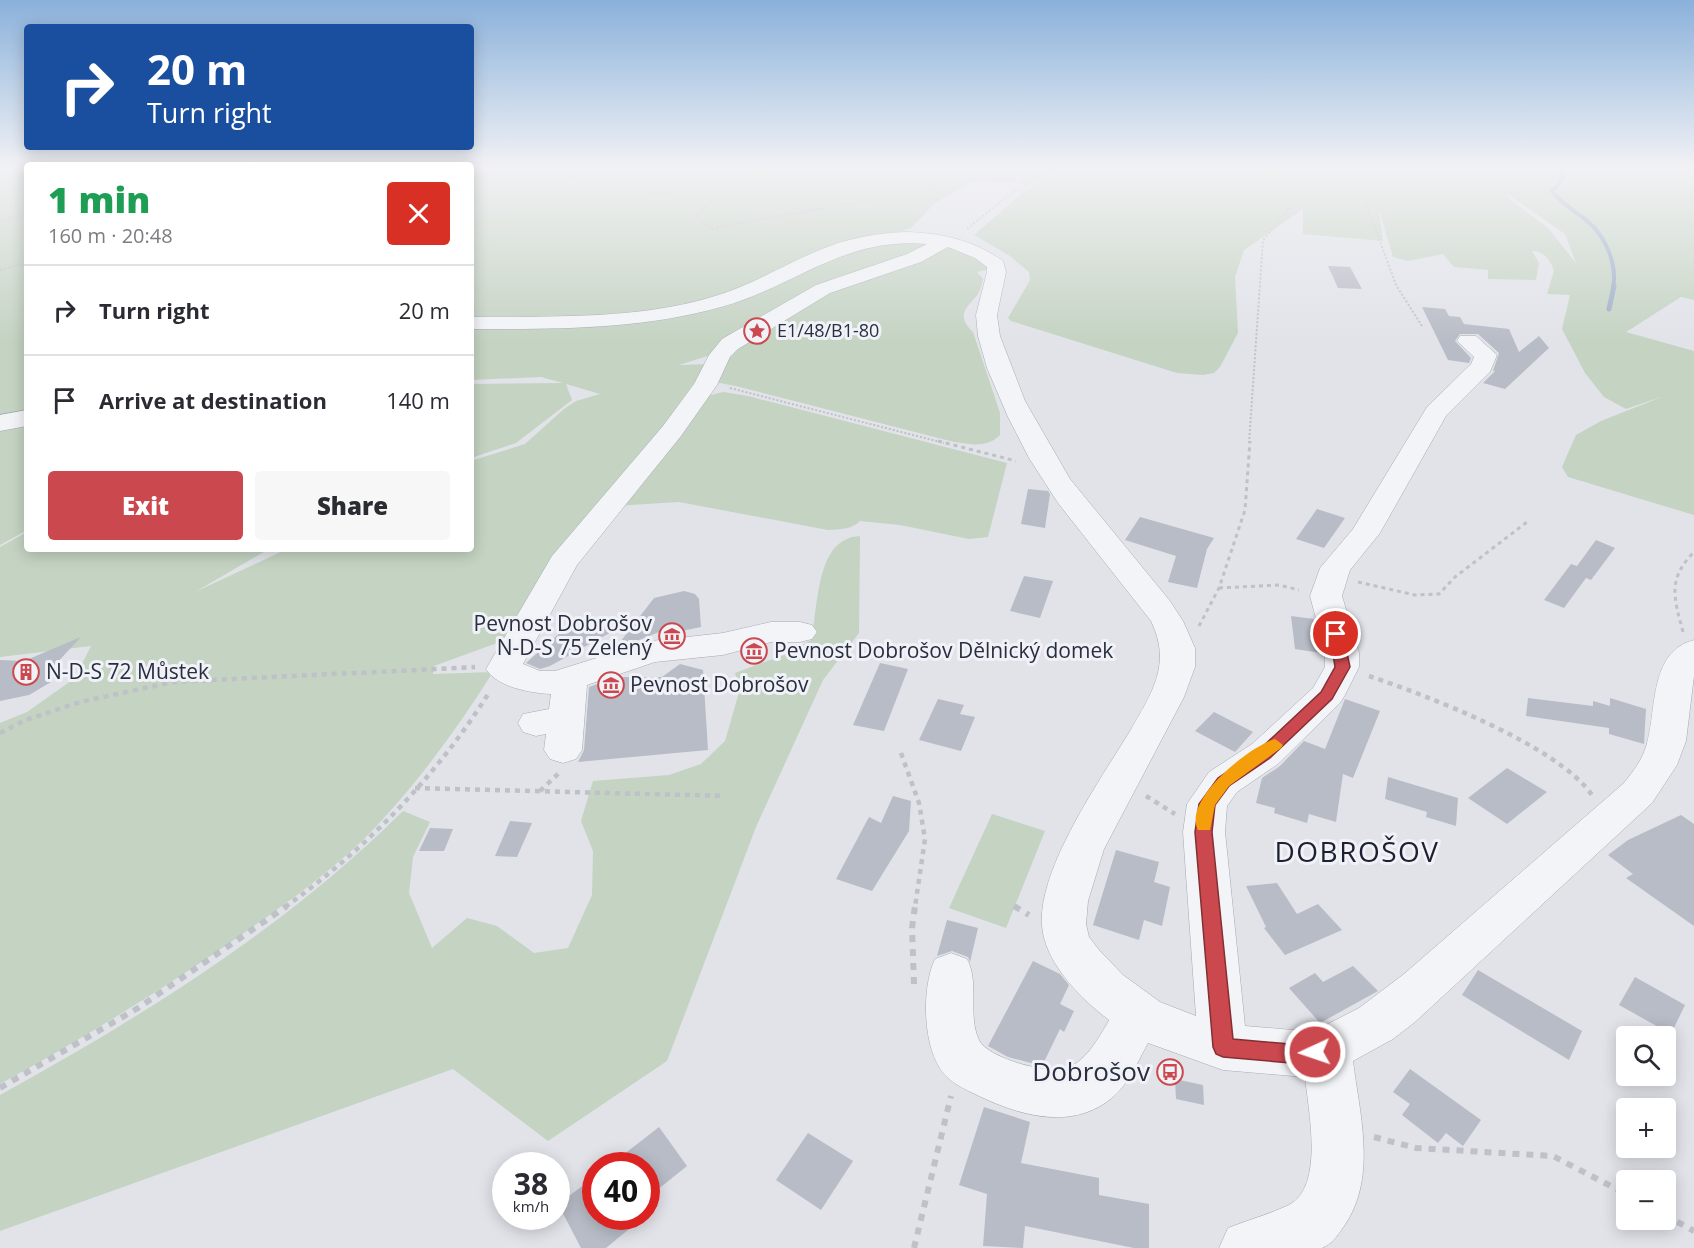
<!DOCTYPE html>
<meta charset="utf-8">
<style>
body{margin:0;font-family:"Open Sans",sans-serif;background:#f7f7f7;color:#2b2b33;height:100vh;display:flex;flex-direction:column;font-size:22px;white-space:nowrap}
*{box-sizing:border-box;margin:0}
p{font-size:20px;color:#7c7c81}
.icon{flex:none;width:33px;height:33px;fill:none;stroke:currentColor;stroke-width:2;stroke-linecap:round;stroke-linejoin:round}
.map{position:relative;flex:1;overflow:hidden}
.side{position:absolute;left:24px;top:162px;width:450px;height:390px;display:flex;flex-direction:column;background:#fff;border-radius:6px;box-shadow:0 3px 15px #0003}
.side>*{flex:none}
.top-card{position:absolute;left:24px;top:24px;width:450px;height:126px;border-radius:6px;box-shadow:0 3px 15px #0003;background:#1a4fa0;color:#fff;overflow:hidden}
.tools{position:absolute;left:1616px;top:1026px;display:grid;gap:12px}
.tools a{display:grid;place-items:center;width:60px;height:60px;border-radius:6px;background:#fff;box-shadow:0 3px 15px #0003;font-size:30px}
.speed{position:absolute;left:492px;top:1152px;display:flex;gap:12px;font-size:30px;font-weight:700;text-align:center}
.speed>*{display:grid;place-content:center;width:78px;height:78px;border-radius:50%;background:#fff;box-shadow:0 3px 15px #0003;line-height:1}
.speed small{font-size:15px;font-weight:400}
.speed .limit{border:9px solid #d22;background:#fff;color:#111}
.pin{position:absolute;display:grid;place-items:center;width:51px;height:51px;color:#fff;margin:-26px;border:3px solid #fff;border-radius:50%;box-shadow:0 2px 6px #0007}
.me{position:absolute;width:66px;margin:-33px;rotate:267deg;stroke-linejoin:round;filter:drop-shadow(0 0 4px #0008)}
.turn{display:flex;align-items:center;gap:21px;height:126px;padding:0 24px;font-size:27px}
.turn .icon{width:78px;height:78px;stroke-width:2.5}
.turn b{display:block;font-size:42px;line-height:51px}
.round{display:grid;place-items:center;flex:none;width:63px;height:63px;border-radius:6px;background:#f7f7f7}
.overview{display:flex;align-items:center;justify-content:space-between;height:102px;padding:0 24px}
h1{font-size:36px;font-weight:800;line-height:45px;color:#1e9e55}
.cta{display:flex;gap:12px;margin-top:auto;padding:12px 24px}
.cta a{flex:1;height:69px;border-radius:6px;background:#cb494e;color:#fff;font-size:24px;font-weight:800;line-height:69px;text-align:center}
.cta a+a{background:#f7f7f7;color:#2b2b33}
ul{padding:0;list-style:none}
li{display:flex;align-items:center;gap:18px;height:90px;padding:0 24px;border-top:2px solid #e1e1e2}
li div{flex:1}
li b{display:block;font-size:22px}
li em{font-style:normal}
.map>svg:first-child{display:block}
</style>
<div class="map">
<svg width="1694" height="1248" viewBox="0 0 1694 1248">
<rect width="100%" height="100%" fill="#e1e3e9"/>
<g fill="#c4d3c2" fill-rule="evenodd">
<polygon points="0,167 27,167 27,414 0,419"/>
<polygon points="513,167 1061,167 1024,186 1020,178 1011,173 1017,182 975,181 935,203 911,228 728,294 656,311 596,318 471,319 471,175"/>
<path d="M 1068,167 L 1694,167 L 1694,300 L 1681,297 L 1626,332 L 1694,351 L 1694,515 L 1568,477 L 1562,467 L 1576,435 L 1601,421 L 1664,396 L 1626,409 L 1604,397 L 1585,373 L 1562,329 L 1570,295 L 1547,294 L 1554,271 C 1551,260 1543,251 1532,251 L 1539,263 L 1536,280 L 1488,279 L 1488,270 L 1454,267 L 1443,254 L 1408,261 L 1393,257 L 1379,210 L 1383,241 L 1303,234 L 1303,209 L 1244,250 L 1235,277 L 1238,333 L 1220,367 L 1214,373 L 1203,375 L 1177,373 L 1011,321 L 1008,318 L 1030,280 L 1029,272 L 1010,256 L 974,235 L 1027,189 ZM 1506,193 L 1565,234 L 1576,263 L 1548,228 L 1512,201 Z"/>
<path d="M 917,241 L 959,248 L 988,265 L 989,269 L 977,272 L 983,279 C 982,284 980,290 978,294 C 967,308 955,314 973,332 L 1000,413 L 1000,435 C 986,449 968,444 950,441 L 736,386 L 709,381 L 733,348 L 679,365 L 713,364 L 694,383 L 508,639 L 434,666 L 433,674 L 493,672 C 455,732 412,791 362,841 C 326,875 284,905 244,933 C 165,988 84,1038 0,1084 L 0,723 L 27,712 L 75,678 L 91,646 L 0,657 L 0,547 L 27,532 L 27,549 L 269,549 L 195,592 L 287,549 L 471,549 L 471,461 L 525,444 L 564,409 L 576,401 L 600,394 L 566,384 L 572,400 L 516,443 L 471,458 L 471,384 L 563,383 L 541,377 L 471,380 L 471,327 L 662,318 L 853,248 Z"/>
<path d="M 723,392 L 748,396 L 1007,463 L 988,537 L 969,539 L 900,525 L 860,521 C 851,530 840,529 828,530 L 679,502 L 615,506 L 707,396 Z"/>
<polygon points="27,423 27,530 0,545 0,428"/>
<path d="M 860,536 L 859,633 L 823,680 L 756,827 L 667,1061 L 548,1141 L 453,1069 L 0,1231 L 0,1095 C 145,1015 285,928 403,811 L 430,822 L 413,857 L 409,893 L 432,948 L 467,918 L 497,926 L 534,953 L 568,948 L 592,895 L 593,851 L 581,821 L 593,781 L 669,775 L 701,764 L 725,741 L 740,689 L 735,673 L 784,655 L 811,640 C 819,606 815,538 860,536 Z"/>
<polygon points="992,814 1045,831 1006,928 949,908"/>
</g>
<g fill="none" stroke-linecap="round" stroke-linejoin="round">
<path stroke="#9dadc8" stroke-width="4" d="M 1562,167 L 1563,179 L 1552,191 C 1564,208 1585,215 1597,231 C 1609,246 1617,269 1613,287"/>
<polyline stroke="#9dadc8" stroke-width="5" points="1609,309 1614,286"/>
</g>
<g fill="#b8bcc6">
<polygon points="1328,266 1350,267 1362,289 1338,288"/>
<polygon points="1422,307 1445,309 1449,316 1460,317 1464,324 1509,329 1519,352 1539,336 1549,348 1505,389 1483,383 1495,371 1493,371 1499,353 1478,334 1460,334 1455,341 1471,358 1469,363 1448,360"/>
<polygon points="1028,489 1048,491 1050,494 1045,528 1021,524"/>
<polygon points="1317,509 1345,518 1324,548 1296,539"/>
<polygon points="1140,517 1214,538 1207,549 1197,588 1168,582 1176,556 1125,540"/>
<polygon points="1596,540 1615,548 1591,580 1586,578 1564,608 1544,600 1571,564 1577,566"/>
<polygon points="1024,576 1053,581 1040,618 1010,611"/>
<polygon points="684,591 695,594 699,599 701,627 667,634 659,632 614,650 654,598"/>
<polygon points="1291,616 1314,619 1321,653 1295,649"/>
<polygon points="624,625 550,666 540,669 526,663 562,631"/>
<polygon points="81,637 53,667 51,682 29,695 0,701 0,660 24,661"/>
<polygon points="880,663 908,669 884,731 853,725"/>
<polygon points="680,664 703,670 708,750 578,762 584,750 589,687 617,677 662,677"/>
<polygon points="1528,698 1593,706 1593,701 1610,706 1610,698 1646,709 1644,744 1609,734 1609,728 1526,716"/>
<polygon points="938,699 964,705 960,714 975,717 961,751 919,740"/>
<polygon points="1345,699 1380,711 1353,778 1343,774 1336,822 1309,814 1307,823 1274,813 1275,808 1256,803 1262,778 1280,766 1304,741 1325,749"/>
<polygon points="1214,712 1253,732 1235,752 1195,731"/>
<polygon points="1507,768 1547,792 1507,824 1468,798"/>
<polygon points="1388,777 1458,798 1456,826 1426,817 1427,812 1385,799"/>
<polygon points="893,796 911,801 909,831 872,891 836,879 869,817 881,823"/>
<polygon points="1681,815 1694,824 1694,926 1626,878 1633,874 1608,855 1628,840"/>
<polygon points="510,821 532,823 517,857 495,856"/>
<polygon points="430,828 453,829 444,851 419,851"/>
<polygon points="1116,850 1159,862 1154,882 1170,887 1162,926 1144,920 1139,940 1093,925"/>
<polygon points="1277,883 1297,914 1318,904 1342,930 1285,955 1264,928 1266,927 1246,886"/>
<polygon points="947,920 978,928 970,962 968,957 952,951 937,956"/>
<polygon points="1033,961 1060,974 1069,985 1060,1004 1074,1011 1064,1032 1060,1029 1042,1066 1008,1057 988,1046"/>
<polygon points="1353,966 1378,991 1320,1023 1289,988 1315,973 1323,982"/>
<polygon points="1478,970 1582,1031 1569,1060 1462,995"/>
<polygon points="1635,977 1685,1005 1671,1034 1619,1005"/>
<polygon points="1410,1069 1481,1120 1463,1146 1446,1133 1438,1143 1402,1115 1410,1104 1393,1092"/>
<polygon points="1175,1079 1203,1085 1204,1105 1176,1099"/>
<polygon points="984,1107 1030,1122 1021,1163 1099,1178 1099,1195 1149,1204 1149,1248 1134,1248 1025,1226 1023,1248 983,1246 987,1194 959,1185"/>
<polygon points="659,1127 687,1166 646,1199 646,1166 609,1166"/>
<polygon points="808,1133 853,1161 821,1210 776,1180"/>
<polygon points="596,1176 596,1216 645,1216 606,1248 581,1248 558,1204"/>
</g>
<g fill="none" stroke-linecap="round" stroke-linejoin="round">
<g stroke="#a6a9b3" stroke-width="1">
<g id="minor">
<path d="M 906,232 C 942,233 973,240 1003,261 L 1006,272 L 997,315 L 1000,336 L 1025,401 L 1070,479 L 1170,601 L 1183,621 L 1195,648 L 1195,667 L 1184,697 L 1104,849 L 1088,901 L 1086,924 L 1089,937 L 1099,950 L 1123,975 L 1160,1002 L 1196,1016 L 1183,832 L 1187,804 L 1209,772 L 1252,744 L 1313,688 L 1325,667 L 1325,653 L 1310,596 L 1320,568 L 1353,529 L 1427,407 L 1471,364 L 1474,357 L 1457,341 L 1460,336 L 1476,336 L 1497,355 L 1490,372 L 1446,416 L 1380,533 L 1350,570 L 1342,596 L 1359,653 L 1359,667 L 1345,695 L 1340,703 L 1278,764 L 1237,792 L 1227,806 L 1225,832 L 1245,1026 L 1305,1031 L 1324,1026 L 1359,1008 L 1404,974 L 1624,783 C 1634,770 1643,759 1647,743 C 1657,708 1649,652 1694,640 L 1694,676 L 1686,741 L 1677,765 L 1652,803 L 1415,1022 L 1393,1039 L 1353,1061 C 1360,1117 1378,1180 1342,1229 C 1336,1237 1332,1244 1322,1248 L 1219,1248 L 1228,1228 C 1248,1220 1270,1214 1289,1205 C 1325,1186 1308,1109 1305,1077 L 1223,1070 L 1148,1043 C 1138,1061 1129,1083 1113,1097 C 1073,1131 1021,1116 979,1096 C 969,1091 955,1085 947,1077 C 922,1053 921,988 935,959 L 951,953 L 967,959 C 980,984 967,1014 979,1040 C 988,1059 1054,1077 1072,1066 C 1087,1058 1098,1039 1107,1024 L 1109,1020 C 1081,999 1044,962 1042,925 C 1038,868 1101,779 1130,731 C 1152,693 1172,664 1151,621 L 1058,503 L 1029,458 L 1008,417 L 987,368 L 978,336 L 976,315 L 987,272 L 987,267 L 975,258 L 948,247 L 921,262 L 830,293 L 738,349 L 730,357 L 717,385 L 681,436 L 577,565 L 523,664 L 540,671 L 555,671 L 651,641 L 723,633 L 771,622 L 800,622 L 812,625 L 817,632 L 812,639 L 800,642 L 771,642 L 723,655 L 655,662 L 587,685 L 582,750 L 576,759 L 563,763 L 550,759 L 544,750 L 546,734 L 536,736 L 523,732 L 518,723 L 523,714 L 549,709 L 551,694 C 530,693 497,687 486,669 L 552,556 L 663,426 L 694,384 L 709,355 L 722,339 L 816,285 L 907,254 L 927,244 C 842,237 797,286 721,307 C 639,330 555,329 471,329 L 471,317 C 551,316 635,320 712,297 C 754,285 789,261 830,246 C 854,237 880,233 906,232 Z"/>
<polygon points="27,410 27,426 0,431 0,415"/>
</g>
</g>
<g stroke="#bec1c7" stroke-width="2" stroke-dasharray="2 2" stroke-linecap="butt">
<path d="M 544,167 L 605,189 L 618,198 L 694,190 L 717,191 L 719,193 L 696,215 L 712,229 C 762,218 811,211 861,202 C 917,192 972,166 1028,185"/>
<polyline points="1328,167 1361,190 1396,285 1422,326"/>
<polyline points="471,177 526,167"/>
<polyline points="0,180 27,174"/>
<polyline points="0,221 27,214"/>
<polyline points="967,229 1010,194 1065,167"/>
<polyline points="0,270 27,263"/>
<polyline points="730,388 944,443"/>
<polyline points="1249,443 1263,240 1307,189 1317,167"/>
</g>
<g stroke="#bec1c7" stroke-width="3" stroke-dasharray="4 4" stroke-linecap="butt">
<polyline points="938,441 1016,461"/>
<polyline points="1358,582 1415,595 1439,594 1455,577 1527,522"/>
<polyline points="1219,588 1279,585 1299,590"/>
<polyline points="1199,626 1219,588 1245,510 1250,441"/>
<path d="M 1683,632 C 1674,598 1667,579 1694,552"/>
</g>
<g stroke="#bec1c7" stroke-width="4.5" stroke-dasharray="5 5" stroke-linecap="butt">
<path d="M 1369,676 C 1428,696 1557,745 1592,795"/>
<polyline points="0,733 26,720 80,702 173,682 475,667"/>
<polyline points="901,753 919,803 925,839 915,907"/>
<polyline points="415,788 725,796"/>
<polyline points="540,791 559,773"/>
<polyline points="1146,796 1175,814"/>
<path d="M 285,907 C 365,850 438,775 490,691"/>
</g>
<g stroke="#bec1c7" stroke-width="6" stroke-dasharray="7 7" stroke-linecap="butt">
<polyline points="1014,906 1029,915"/>
<polyline points="914,984 912,928 915,906"/>
<polyline points="0,1088 138,1008 287,906"/>
<polyline points="1374,1137 1416,1148 1553,1156 1626,1194"/>
<polyline points="1665,1215 1694,1231"/>
<polyline points="914,1248 951,1096"/>
</g>
<use href="#minor" fill="#f3f4f7" fill-rule="evenodd"/>
</g>
<linearGradient id="sky" x2="0" y2="1"><stop stop-color="#8ab1db"/><stop offset="0.49" stop-color="#f2f2f5"/><stop offset="1" stop-color="#f2f2f5" stop-opacity="0"/></linearGradient>
<rect width="1694" height="342" fill="url(#sky)"/>
<polygon fill="#cb494e" stroke="#842f33" stroke-width="1.5" points="1336,630 1343,634 1350,667 1332,699 1270,758 1229,786 1215,805 1212,832 1233,1039 1302,1045 1315,1042 1322,1045 1325,1052 1322,1058 1302,1064 1223,1057 1216,1054 1213,1047 1195,832 1199,804 1218,778 1259,750 1321,692 1335,667 1330,634"/>
<path fill="#f59e0b" d="M 1275,739 L 1283,745 L 1281,748 L 1229,786 L 1215,805 L 1210,830 L 1198,830 C 1182,800 1250,746 1275,739 Z"/>
<defs>
<g id="sight-ring" transform="scale(1.35)"><circle r="9.5" fill="#f0f2f7" stroke="#cb494e" stroke-width="1.5"/><path d="M0-6L1.8-2.2L6-1.7L2.9 1.2L3.7 5.4L0 3.3L-3.7 5.4L-2.9 1.2L-6-1.7L-1.8-2.2Z" fill="#cb494e"/></g>
<g id="museum-ring" transform="scale(1.35)"><circle r="9.5" fill="#f0f2f7" stroke="#cb494e" stroke-width="1.5"/><path d="M0-6L6-3V-2H-6V-3ZM-5-1h2V3h-2ZM-1-1h2V3h-2ZM3-1h2V3H3ZM-6 4H6V6H-6Z" fill="#cb494e"/></g>
<g id="building-ring" transform="scale(1.35)"><circle r="9.5" fill="#f0f2f7" stroke="#cb494e" stroke-width="1.5"/><path d="M-4-6H4V6H1V3H-1V6H-4ZM-2.5-4.3h1.7v1.8h-1.7ZM.8-4.3h1.7v1.8H.8ZM-2.5-1h1.7V.8h-1.7ZM.8-1h1.7V.8H.8Z" fill="#cb494e"/></g>
<g id="bus-ring" transform="scale(1.35)"><circle r="9.5" fill="#f0f2f7" stroke="#cb494e" stroke-width="1.5"/><path d="M-5-6H5V4H4V6H2V4H-2V6H-4V4H-5ZM-3.5-4V0h7V-4ZM-3.5 1.2v1.5H-2V1.2ZM2 1.2v1.5H3.5V1.2Z" fill="#cb494e"/></g>
</defs>
<g fill-rule="evenodd">
<use href="#sight-ring" x="757" y="331"/>
<use href="#museum-ring" x="672" y="636"/>
<use href="#museum-ring" x="754" y="651"/>
<use href="#building-ring" x="26" y="672"/>
<use href="#museum-ring" x="611" y="685"/>
<use href="#bus-ring" x="1170" y="1072"/>
</g>
<g text-anchor="middle" stroke-width="6" stroke-linejoin="round" paint-order="stroke">
<g font-size="18" fill="#292f40" stroke="#f0f2f7" text-anchor="start">
<text x="777" y="337">E1/48/B1-80</text>
</g>
<g font-size="21" fill="#292f40" stroke="#f0f2f7" text-anchor="start">
<text x="652" y="631" text-anchor="end">Pevnost Dobrošov<tspan x="652" dy="24">N-D-S 75 Zelený</tspan></text>
<text x="774" y="658">Pevnost Dobrošov Dělnický domek</text>
<text x="46" y="679">N-D-S 72 Můstek</text>
<text x="630" y="692">Pevnost Dobrošov</text>
</g>
<g font-size="26" fill="#292f40" stroke="#f0f2f7" text-anchor="end">
<text x="1150" y="1081">Dobrošov</text>
</g>
<g font-size="28" letter-spacing="1.5" fill="#1c2131" stroke="#f0f2f7">
<text x="1357" y="862">DOBROŠOV</text>
</g>
</g>
</svg>
<div class="tools">
<a><svg class="icon" aria-label="search" viewBox="0 0 24 24"><circle cx="10" cy="10" r="6"/><path d="M15 15l6 6"/></svg></a>
<a>+</a>
<a>−</a>
</div>
<div class="speed"><div>38<small>km/h</small></div><div class="limit">40</div></div>
<div class="pin" style="left:1336px;top:634px;background:#d93025"><svg class="icon" aria-label="arrive" viewBox="0 0 24 24"><path d="M6 21V4h12l-3 4 3 4H6"/></svg></div>
<svg class="me" style="left:1315px;top:1052px" viewBox="-20 -20 40 40"><circle r="17" fill="#cb494e" stroke="#fff" stroke-width="3"/><path d="M0-11L8 9 0 5-8 9z" fill="#fff"/></svg>
<div class="top-card">
<div class="turn"><svg class="icon" aria-label="right" viewBox="0 0 24 24"><path d="M7 20v-9h11M14 6l5 5-5 5"/></svg><div><b>20 m</b>Turn right</div></div>
</div>
<section class="side">
<div class="overview"><div><h1>1 min</h1><p>160 m · 20:48</p></div><a class="round" style="background:#d93025;color:#fff"><svg class="icon" aria-label="close" viewBox="0 0 24 24"><path d="M6 6l12 12M18 6L6 18"/></svg></a></div>
<ul>
<li><svg class="icon" aria-label="right" viewBox="0 0 24 24"><path d="M7 20v-9h11M14 6l5 5-5 5"/></svg><div><b>Turn right</b></div><em>20 m</em></li>
<li><svg class="icon" aria-label="arrive" viewBox="0 0 24 24"><path d="M6 21V4h12l-3 4 3 4H6"/></svg><div><b>Arrive at destination</b></div><em>140 m</em></li>
</ul>
<div class="cta"><a>Exit</a><a>Share</a></div>
</section>
</div>
